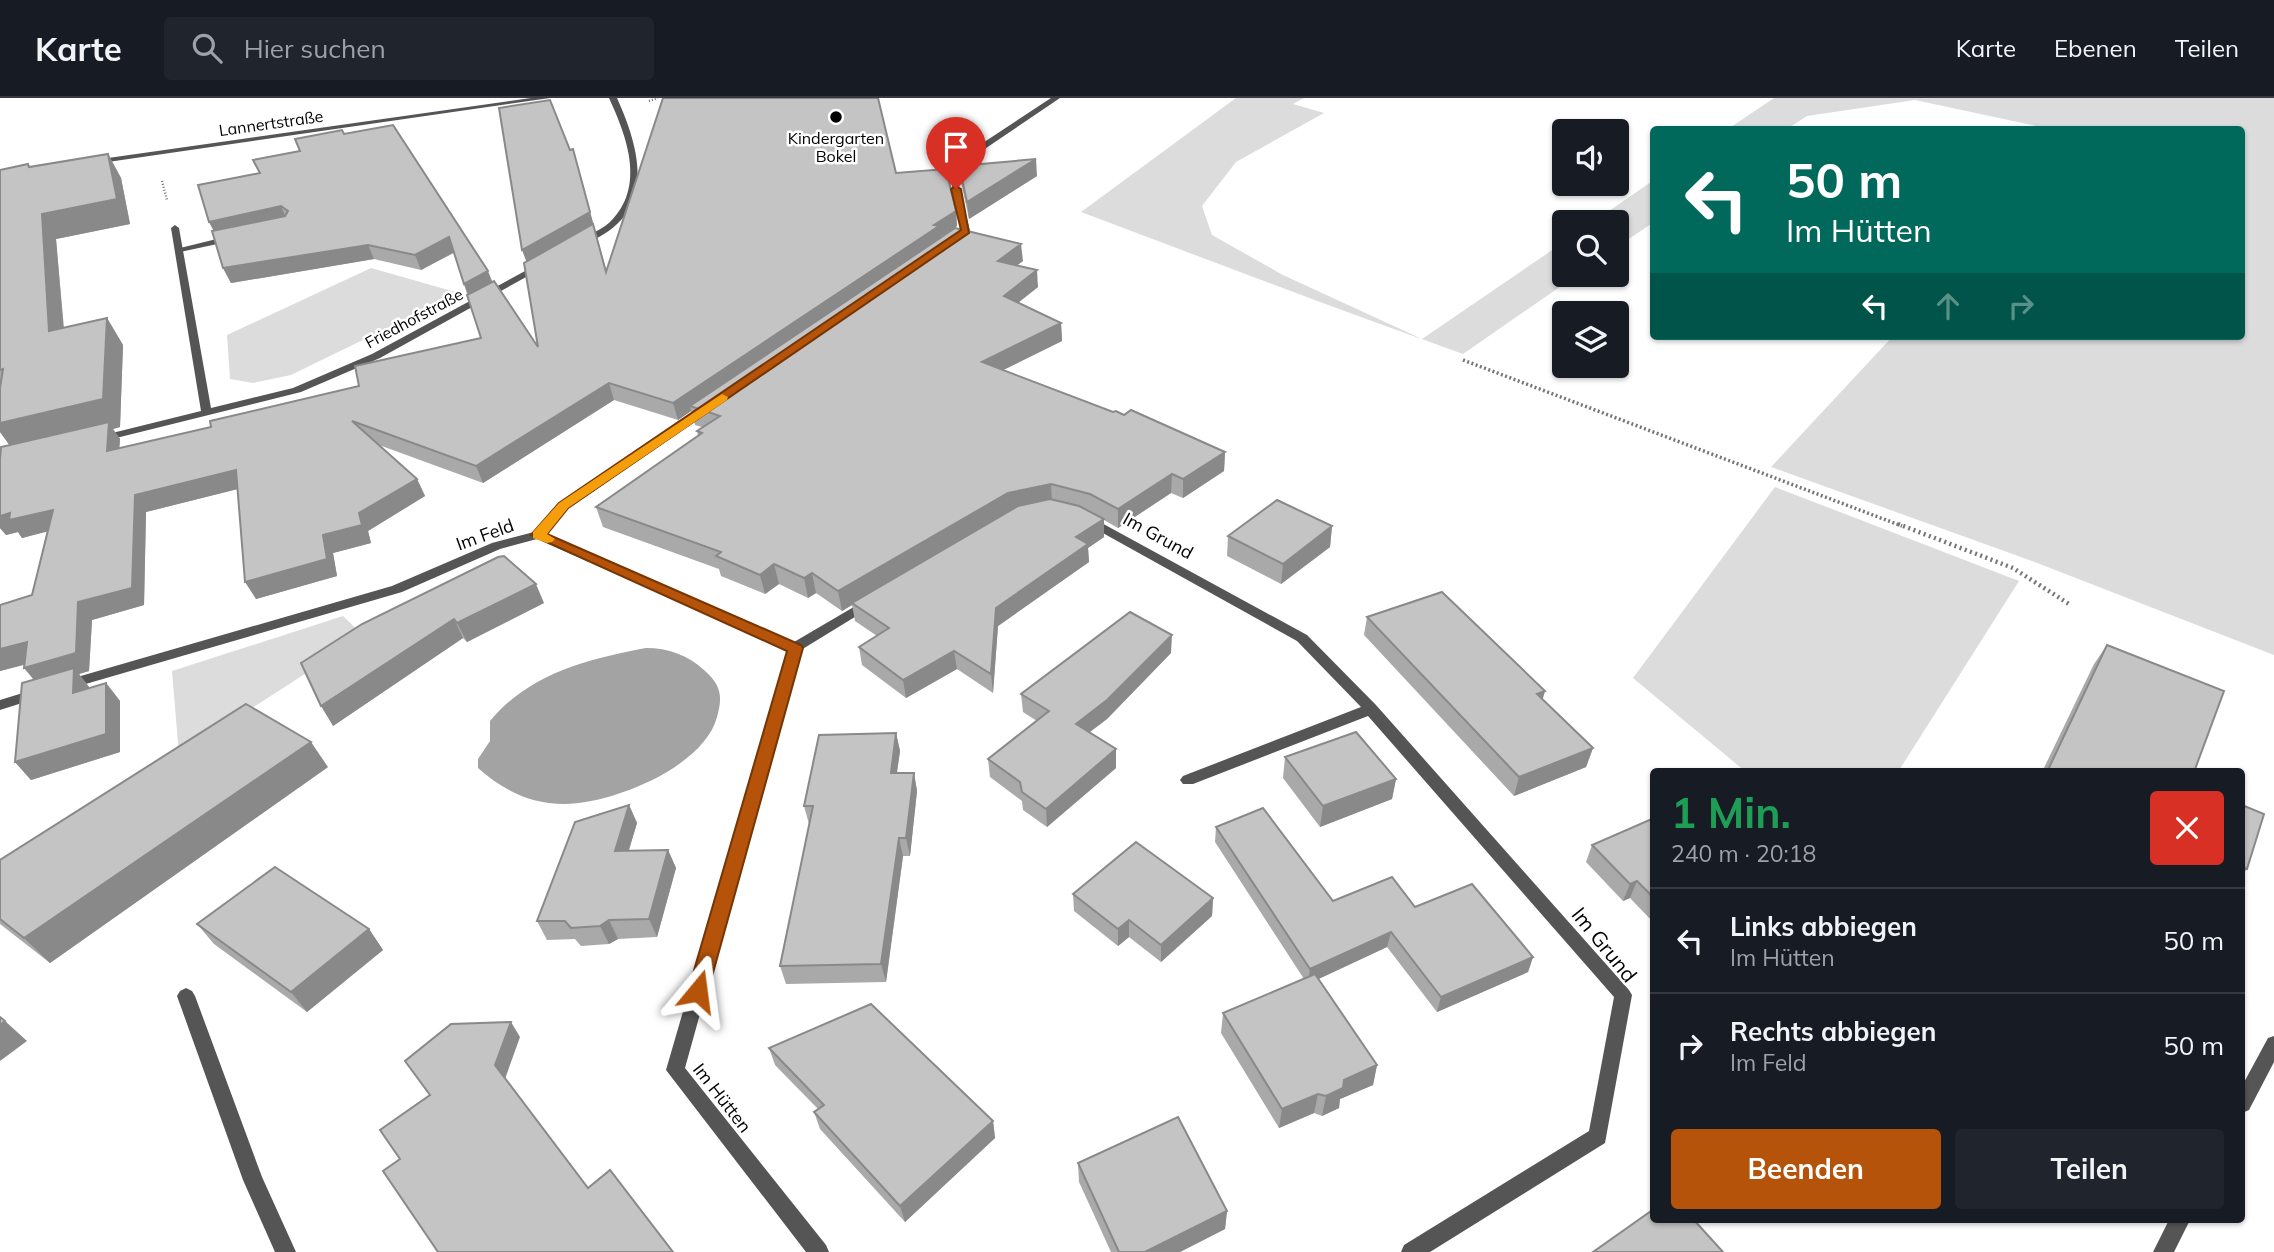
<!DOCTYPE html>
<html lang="de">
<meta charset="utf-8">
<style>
body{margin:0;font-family:Mulish,sans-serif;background:#20242c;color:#f1f3f6;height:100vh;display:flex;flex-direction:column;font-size:26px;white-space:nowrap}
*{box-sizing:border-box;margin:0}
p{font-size:23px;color:#9ea1a6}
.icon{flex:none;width:38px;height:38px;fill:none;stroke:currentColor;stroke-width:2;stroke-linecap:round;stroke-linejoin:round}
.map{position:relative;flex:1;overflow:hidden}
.drawer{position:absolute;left:1650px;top:670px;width:595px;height:455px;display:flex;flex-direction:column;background:#171b24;border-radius:7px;box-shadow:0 2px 5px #0004}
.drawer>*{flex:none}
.guide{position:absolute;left:1650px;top:28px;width:595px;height:214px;border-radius:7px;box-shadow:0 2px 5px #0004;background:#00695c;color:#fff;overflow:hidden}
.buttons{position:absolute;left:1552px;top:21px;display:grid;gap:14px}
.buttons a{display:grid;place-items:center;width:77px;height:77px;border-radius:7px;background:#171b24;box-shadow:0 2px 5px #0004;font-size:35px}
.pin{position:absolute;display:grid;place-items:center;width:60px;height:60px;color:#fff;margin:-72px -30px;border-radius:50% 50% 50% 0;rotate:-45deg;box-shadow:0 0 7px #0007}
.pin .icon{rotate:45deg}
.me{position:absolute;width:77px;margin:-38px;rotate:16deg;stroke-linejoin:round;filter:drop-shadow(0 0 5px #0008)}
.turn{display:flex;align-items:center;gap:24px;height:147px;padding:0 21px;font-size:32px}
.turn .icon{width:91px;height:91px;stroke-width:2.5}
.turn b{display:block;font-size:49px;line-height:60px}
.lanes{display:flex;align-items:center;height:66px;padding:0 21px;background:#0003;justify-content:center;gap:35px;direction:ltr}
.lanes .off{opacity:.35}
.round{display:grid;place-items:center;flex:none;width:74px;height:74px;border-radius:7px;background:#20242c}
.overview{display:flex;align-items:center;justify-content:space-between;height:119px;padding:0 21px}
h1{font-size:42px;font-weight:700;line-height:52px;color:#1e9e55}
.cta{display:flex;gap:14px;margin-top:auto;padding:14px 21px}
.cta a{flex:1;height:80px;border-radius:7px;background:#b45309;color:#fff;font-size:28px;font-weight:700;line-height:80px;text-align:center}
.cta a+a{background:#20242c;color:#f1f3f6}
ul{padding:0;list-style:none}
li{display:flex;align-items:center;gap:21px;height:105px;padding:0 21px;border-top:2px solid #363941}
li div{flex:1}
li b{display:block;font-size:26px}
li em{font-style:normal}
header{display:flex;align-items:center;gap:42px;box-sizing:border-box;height:98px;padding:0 35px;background:#171b24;border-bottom:2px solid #363941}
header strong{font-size:33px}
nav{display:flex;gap:38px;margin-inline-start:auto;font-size:24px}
.search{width:490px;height:63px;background:#20242c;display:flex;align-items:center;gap:18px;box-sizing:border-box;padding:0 24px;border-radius:7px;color:#9ea1a6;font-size:26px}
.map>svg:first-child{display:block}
</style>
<header>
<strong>Karte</strong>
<div class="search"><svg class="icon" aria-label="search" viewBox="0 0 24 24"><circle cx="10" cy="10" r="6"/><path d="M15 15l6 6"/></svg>Hier suchen</div>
<nav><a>Karte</a><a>Ebenen</a><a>Teilen</a></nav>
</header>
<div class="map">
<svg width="2274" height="1154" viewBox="0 0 2274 1154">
<rect width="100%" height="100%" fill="#fff"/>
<g fill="#dcdcdc">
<path d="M 1236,0 L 1304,0 L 1293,6 L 1324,15 L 1236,64 L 1202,108 L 1212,137 L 1283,177 L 1422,241 L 1564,144 L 1564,177 L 1577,177 L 1463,256 C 1335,210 1208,162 1081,114 Z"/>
<polygon points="1774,0 2274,0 2274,557 2032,463 1771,369 1893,238 2242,238 2242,32 2050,31 1915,2 1807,18 1787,31 1728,31"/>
<polygon points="1654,82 1654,124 1617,149 1617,124 1593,124"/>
<polygon points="371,170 459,195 291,277 253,285 230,281 227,237"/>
<polygon points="1775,389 2019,483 1898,674 1746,674 1633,580"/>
<polygon points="343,518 364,538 179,657 172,573"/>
</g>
<path fill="#a3a3a3" d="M 646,550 C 668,550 688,557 704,572 C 721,587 723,598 717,619 C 704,669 612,706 564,706 C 530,706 503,692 478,670 L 478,661 L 490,643 L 490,623 C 529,576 587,561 646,550 Z"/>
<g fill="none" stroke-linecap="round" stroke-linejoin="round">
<g stroke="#777" stroke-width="2.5" stroke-dasharray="1 2" stroke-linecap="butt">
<polyline points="649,3 658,0"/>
<polyline points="162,83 167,102"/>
</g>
<polyline stroke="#777" stroke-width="3.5" stroke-dasharray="2 2.5" stroke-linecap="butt" points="1463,262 1902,428"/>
<polyline stroke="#777" stroke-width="4.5" stroke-dasharray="2 3.5" stroke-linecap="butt" points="1898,426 2013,470 2069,506"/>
<g fill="#555" fill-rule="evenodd">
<polygon points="233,137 237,140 236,142 180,154 176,151"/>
<polygon points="186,890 192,893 195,898 262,1079 296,1154 275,1154 243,1082 177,898 180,893"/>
</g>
<g fill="#555" fill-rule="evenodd">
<path d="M 609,0 L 617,0 C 644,60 656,121 579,148 L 576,147 L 576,143 C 587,137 600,133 610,124 C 646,89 627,39 609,0 Z"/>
<polygon points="1051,0 1060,0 955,71 970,133 954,145 948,145 948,141 961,132 948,68"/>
<polygon points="175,127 179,130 211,310 293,290 372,256 538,166 546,168 380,260 301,294 100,344 96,343 96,339 201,313 171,130"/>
<polygon points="708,306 712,307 712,311 568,411 546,436 794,544 864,503 869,502 876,506 801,552 685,970 826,1147 829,1154 806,1154 666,972 788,552 537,441 500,451 402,494 65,592 58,587 60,584 392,488 492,445 534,434 560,405"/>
<polygon points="1087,417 1307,537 1376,607 1629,892 1632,897 1605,1045 1430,1154 1401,1154 1404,1147 1589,1033 1614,899 1368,618 1193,686 1183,686 1180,682 1183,678 1361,609 1297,543 1083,424 1081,421"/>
<polygon points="39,590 46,595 44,598 0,612 0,602"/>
<polygon points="2274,938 2274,964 2249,1012 2242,1015 2242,988 2268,940"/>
<polygon points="2169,1122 2190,1122 2174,1154 2153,1154"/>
</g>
<polygon fill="#555" fill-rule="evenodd" points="531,0 550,0 94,66 90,64 94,62"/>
</g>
<g fill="#a9a9a9">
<polygon points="344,36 492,184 538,249 526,164 570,52 577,66 606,174 896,75 956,113 957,128 940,139 940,140 1023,163 1017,167 1038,189 1018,205 1061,225 1062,243 1003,272 1113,314 1124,317 1225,354 1224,373 1183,400 1171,395 1118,430 1104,422 1104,439 1088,450 1089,464 998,528 993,595 957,571 906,600 862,567 859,549 877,538 855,523 852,507 842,513 816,495 808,500 779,486 765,496 721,478 719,471 603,429 596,409 698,338 697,333 702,329 695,327 691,313 678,322 614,302 483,385 379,347 417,381 425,398 368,433 371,445 333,455 337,478 256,501 237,391 146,414 144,507 92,522 89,573 79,576 89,589 89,590 106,585 120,603 120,654 31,682 15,664 34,582 24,567 0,573 0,507 32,497 47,433 22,440 18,434 6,437 0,430 0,361 10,347 0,334 0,72 29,69 108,56 121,80 130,126 56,141 64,230 107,220 123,247 120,329 113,331 120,341 119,351 211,329 359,288 481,240 454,155 421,172 374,161 231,185 223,170 214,133 209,124 300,53"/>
<polygon points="959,68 1037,78 969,121 961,84"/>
<polygon points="1332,428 1330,449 1281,486 1227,458 1228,438"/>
<polygon points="544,505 467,544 463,540 333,628 362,526"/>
<polygon points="1367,519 1543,602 1593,650 1586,669 1514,698 1364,537"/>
<polygon points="2107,547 2194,674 2042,674 2094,566"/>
<polygon points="1171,555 1107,621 1089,634 1116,651 1116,670 1047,729 1023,712 1022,703 990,679 988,661 1037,623 1023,614 1021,596"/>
<polygon points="896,635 900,653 897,675 914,675 917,693 910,758 903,758 886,884 786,886 780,868 809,726 804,708"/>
<polygon points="1285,659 1396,681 1392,701 1320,729 1283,680"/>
<polygon points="328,669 50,865 0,826 0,762"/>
<polygon points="629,707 637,725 629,752 668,752 676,770 657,839 618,841 609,846 581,848 575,841 547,842 537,823"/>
<polygon points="2242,707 2247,771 2242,777"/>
<polygon points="1654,720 1654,825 1630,800 1623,803 1586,764 1592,747"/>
<polygon points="1216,729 1333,803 1415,809 1533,859 1528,874 1437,914 1387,849 1318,881 1377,967 1373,987 1340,1001 1339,1010 1322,1018 1314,1015 1279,1030 1221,935 1223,915 1304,881 1215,744"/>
<polygon points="1073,796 1213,800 1212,818 1161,864 1129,839 1118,848 1074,813"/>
<polygon points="197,826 369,831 383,852 307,914 214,846"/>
<polygon points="769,950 993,1023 995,1040 905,1124 820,1031 814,1014 818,1011 775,967"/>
<polygon points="1078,1065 1227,1113 1225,1131 1180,1154 1111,1154 1079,1084"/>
</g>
<g fill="#898989">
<polygon points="108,56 121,80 130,126 56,141 66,260 49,233 42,116"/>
<polygon points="1036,61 1037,78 969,121 967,104"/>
<polygon points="577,66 611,190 528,168 522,152"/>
<polygon points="281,108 287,122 217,139 209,124"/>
<polygon points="956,113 957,128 940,139 941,143 690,308 691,313 678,322 673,305 934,127"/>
<polygon points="449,139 454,154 421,172 415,157"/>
<polygon points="1021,146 1023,163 1000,180 998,163"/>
<polygon points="368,147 374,161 231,185 223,170"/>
<polygon points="1037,172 1038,189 1005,215 1004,198"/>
<polygon points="488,173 494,188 470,201 464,186"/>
<polygon points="107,220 123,247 120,329 113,331 120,341 118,370 15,355 0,334 0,325"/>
<polygon points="1061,225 1062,243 983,282 982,264"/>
<polygon points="609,285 614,302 483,385 476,368"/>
<polygon points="1225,354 1224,373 1183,400 1183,381"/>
<polygon points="236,372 246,389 146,414 144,507 92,522 89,573 79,576 89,589 88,613 39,588 24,570 78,504 135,397"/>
<polygon points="1172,376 1171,395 1118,430 1118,411"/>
<polygon points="417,381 425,398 368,433 371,445 333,455 337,478 256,501 245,484"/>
<polygon points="1051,386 1052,405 852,505 852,507 842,513 838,493 1008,395"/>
<polygon points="53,412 65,429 22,440 18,434 6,437 0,430 0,418 10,415"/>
<polygon points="1104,421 1104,439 1088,450 1089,464 998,528 993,595 991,576 996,510 1076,439"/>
<polygon points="1332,428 1330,449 1281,486 1283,466"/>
<polygon points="774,466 779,486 765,496 760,477"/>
<polygon points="812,475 816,495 808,500 804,480"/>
<polygon points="536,486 544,505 467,544 457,525"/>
<polygon points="454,521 463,540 333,628 321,608"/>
<polygon points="1172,537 1171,555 1107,621 1077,644 1076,626"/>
<polygon points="27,544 41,562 0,573 0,551"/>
<polygon points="954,553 957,571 906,600 903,582"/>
<polygon points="106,585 120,603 120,654 31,682 15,664"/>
<polygon points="1545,593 1540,611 1537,596"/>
<polygon points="896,635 900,653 894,693 891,675"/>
<polygon points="311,644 328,669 50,865 24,840"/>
<polygon points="1593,650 1586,669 1514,698 1519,679"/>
<polygon points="1116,651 1116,670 1047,729 1046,711"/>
<polygon points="914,675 917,693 910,758 906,740"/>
<polygon points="1396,681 1392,701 1320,729 1323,708"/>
<polygon points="629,707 637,725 623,771 615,753"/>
<polygon points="899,740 903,758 886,884 881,866"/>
<polygon points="668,752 676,770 657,839 649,821"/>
<polygon points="1637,783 1630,800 1623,803 1630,786"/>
<polygon points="1213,800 1212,818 1161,864 1161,847"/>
<polygon points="609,822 618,841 609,846 600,828"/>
<polygon points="1129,822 1129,839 1118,848 1118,831"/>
<polygon points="369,831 383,852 307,914 291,894"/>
<polygon points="1391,834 1387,849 1308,886 1310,871"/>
<polygon points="1533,859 1528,874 1437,914 1441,899"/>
<polygon points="5,923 27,943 0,963 0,927"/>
<polygon points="511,924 520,939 505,981 495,967"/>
<polygon points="1377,967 1373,987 1340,1001 1339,1010 1322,1018 1326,998 1344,982"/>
<polygon points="1318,996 1314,1015 1279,1030 1282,1011"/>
<polygon points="993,1023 995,1040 905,1124 900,1108"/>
<polygon points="1227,1113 1225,1131 1180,1154 1145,1154"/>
</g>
<g fill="#c4c4c4" stroke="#898989" stroke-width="2">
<polygon points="663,0 878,0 896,75 946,71 956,113 934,127 939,128 673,305 609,285 476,368 352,323 417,381 359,415 362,427 323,437 327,461 245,484 236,372 135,397 132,490 78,504 76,555 24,570 27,544 0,551 0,507 32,497 53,412 9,422 10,415 0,418 0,361 1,349 109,324 107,353 211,329 210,323 359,288 355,268 481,240 467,197 494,183 538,249 524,165 593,126 606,174"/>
<polygon points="550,2 570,52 573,51 590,114 522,152 499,10"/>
<polygon points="393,27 488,173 464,186 449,139 415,157 368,147 223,170 212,133 285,118 288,113 281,108 209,124 198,87 260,75 253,62 300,53 295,41 342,32 344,36"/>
<polygon points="108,56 117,101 42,116 49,233 107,220 103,301 0,325 0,290 3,271 0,272 0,72 28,66 29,69"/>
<polygon points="1036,61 967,104 959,68"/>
<polygon points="955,130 1021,146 998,163 1037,172 1004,198 1061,225 982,264 1113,314 1116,313 1124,317 1131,312 1225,354 1183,381 1172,376 1118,411 1090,396 1051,386 1008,395 838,493 812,475 804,480 774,466 760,477 716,458 721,454 596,409 702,335 697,333 720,318 690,308"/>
<polygon points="1050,401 1079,408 1104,421 1076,439 1088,446 996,510 991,576 954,553 903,582 859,549 889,530 852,505 1018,408"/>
<polygon points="1277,402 1332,428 1283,466 1228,438"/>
<polygon points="504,458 536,486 457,525 454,521 321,608 301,565 362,526 498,459"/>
<polygon points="1442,494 1545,593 1537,596 1593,650 1519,679 1367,519"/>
<polygon points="1130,514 1172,537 1107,602 1076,626 1116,651 1046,711 1022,694 1020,684 988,661 1049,613 1021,596"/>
<polygon points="2107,547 2224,593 2194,674 2047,674"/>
<polygon points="74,570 73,595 106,585 106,636 15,664 22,585"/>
<polygon points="246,606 311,644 24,840 0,821 0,762"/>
<polygon points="1356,634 1396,681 1323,708 1285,659"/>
<polygon points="896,635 891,675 914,675 906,740 899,740 881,866 780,868 813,708 804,708 819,637"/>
<polygon points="629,707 615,753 668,752 649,821 609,822 600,828 571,830 565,823 537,823 575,724"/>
<polygon points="2242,707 2264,716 2247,771 2242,769"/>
<polygon points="1263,710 1333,803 1392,779 1415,809 1472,786 1533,859 1441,899 1391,834 1310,871 1216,729"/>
<polygon points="1654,720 1654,800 1637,783 1630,786 1592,747"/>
<polygon points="1136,744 1213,800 1161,847 1129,822 1118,831 1073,796"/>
<polygon points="275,769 369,831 291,894 197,826"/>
<polygon points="1315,876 1377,967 1344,982 1343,990 1326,998 1318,996 1282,1011 1223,915"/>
<polygon points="871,906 993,1023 900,1108 814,1014 824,1007 769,950"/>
<polygon points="0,919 5,923 0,927"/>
<polygon points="511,924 495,967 588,1090 610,1072 673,1154 438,1154 383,1073 400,1061 380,1032 430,997 405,963 451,926"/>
<polygon points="1178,1019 1227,1113 1145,1154 1119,1154 1078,1065"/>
<polygon points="1654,1111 1654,1122 1694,1122 1723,1154 1593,1154"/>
</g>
<polygon fill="#b45309" stroke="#753606" stroke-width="2" points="956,88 961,91 969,135 568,410 547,436 801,547 803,550 708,893 705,899 698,902 691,899 688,893 787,553 531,437 559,405 961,132 951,91"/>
<polygon fill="#f59e0b" points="722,296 728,299 727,302 568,410 547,436 555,441 552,444 547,445 533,440 533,434 559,405"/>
<circle fill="#000" stroke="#fff" stroke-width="2.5" cx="836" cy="19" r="7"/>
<g text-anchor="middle" stroke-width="5" stroke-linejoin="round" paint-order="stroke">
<g font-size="16" fill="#000" stroke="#fff">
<text transform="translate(271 25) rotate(-8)" y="6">Lannertstraße</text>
<text transform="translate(414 220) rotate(-28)" y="6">Friedhofstraße</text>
</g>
<g font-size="16" fill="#000" stroke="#fff">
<text x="836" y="46">Kindergarten<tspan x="836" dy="18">Bokel</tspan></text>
</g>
<g font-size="18" fill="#000" stroke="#fff">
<text transform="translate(485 437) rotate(-20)" y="6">Im Feld</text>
<text transform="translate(1158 438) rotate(29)" y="6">Im Grund</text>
<text transform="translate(722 1000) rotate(52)" y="6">Im Hütten</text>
</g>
<g font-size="21" fill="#000" stroke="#fff">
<text transform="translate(1604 847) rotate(51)" y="7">Im Grund</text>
</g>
</g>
</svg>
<div class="buttons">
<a><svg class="icon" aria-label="sound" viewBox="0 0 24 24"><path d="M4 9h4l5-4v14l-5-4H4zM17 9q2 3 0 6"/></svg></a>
<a><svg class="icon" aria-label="search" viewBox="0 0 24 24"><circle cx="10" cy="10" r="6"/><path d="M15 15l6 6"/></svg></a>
<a><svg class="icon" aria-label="layers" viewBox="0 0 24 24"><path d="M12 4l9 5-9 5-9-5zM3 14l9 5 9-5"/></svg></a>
</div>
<div class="pin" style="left:956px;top:91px;background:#d93025"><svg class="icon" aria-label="arrive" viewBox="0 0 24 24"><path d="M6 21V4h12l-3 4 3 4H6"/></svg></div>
<svg class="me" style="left:698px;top:893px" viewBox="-20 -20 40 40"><path d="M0-17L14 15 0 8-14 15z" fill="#b45309" stroke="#fff" stroke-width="4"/></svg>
<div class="guide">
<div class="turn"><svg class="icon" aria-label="left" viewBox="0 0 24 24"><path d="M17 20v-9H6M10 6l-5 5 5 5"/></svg><div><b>50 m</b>Im Hütten</div></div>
<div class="lanes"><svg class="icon" aria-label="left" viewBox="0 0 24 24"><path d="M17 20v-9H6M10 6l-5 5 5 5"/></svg><svg class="icon off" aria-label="ahead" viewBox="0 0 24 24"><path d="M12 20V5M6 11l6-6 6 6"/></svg><svg class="icon off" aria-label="right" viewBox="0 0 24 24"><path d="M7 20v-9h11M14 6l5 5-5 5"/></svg></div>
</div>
<section class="drawer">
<div class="overview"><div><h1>1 Min.</h1><p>240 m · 20:18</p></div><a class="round" style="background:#d93025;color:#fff"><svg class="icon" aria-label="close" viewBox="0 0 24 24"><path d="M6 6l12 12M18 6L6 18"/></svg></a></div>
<ul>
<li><svg class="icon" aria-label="left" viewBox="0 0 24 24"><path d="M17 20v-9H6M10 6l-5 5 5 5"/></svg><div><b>Links abbiegen</b><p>Im Hütten</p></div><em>50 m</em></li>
<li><svg class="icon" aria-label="right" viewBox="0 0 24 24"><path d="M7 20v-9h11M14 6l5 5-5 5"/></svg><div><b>Rechts abbiegen</b><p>Im Feld</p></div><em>50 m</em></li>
</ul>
<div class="cta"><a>Beenden</a><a>Teilen</a></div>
</section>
</div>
